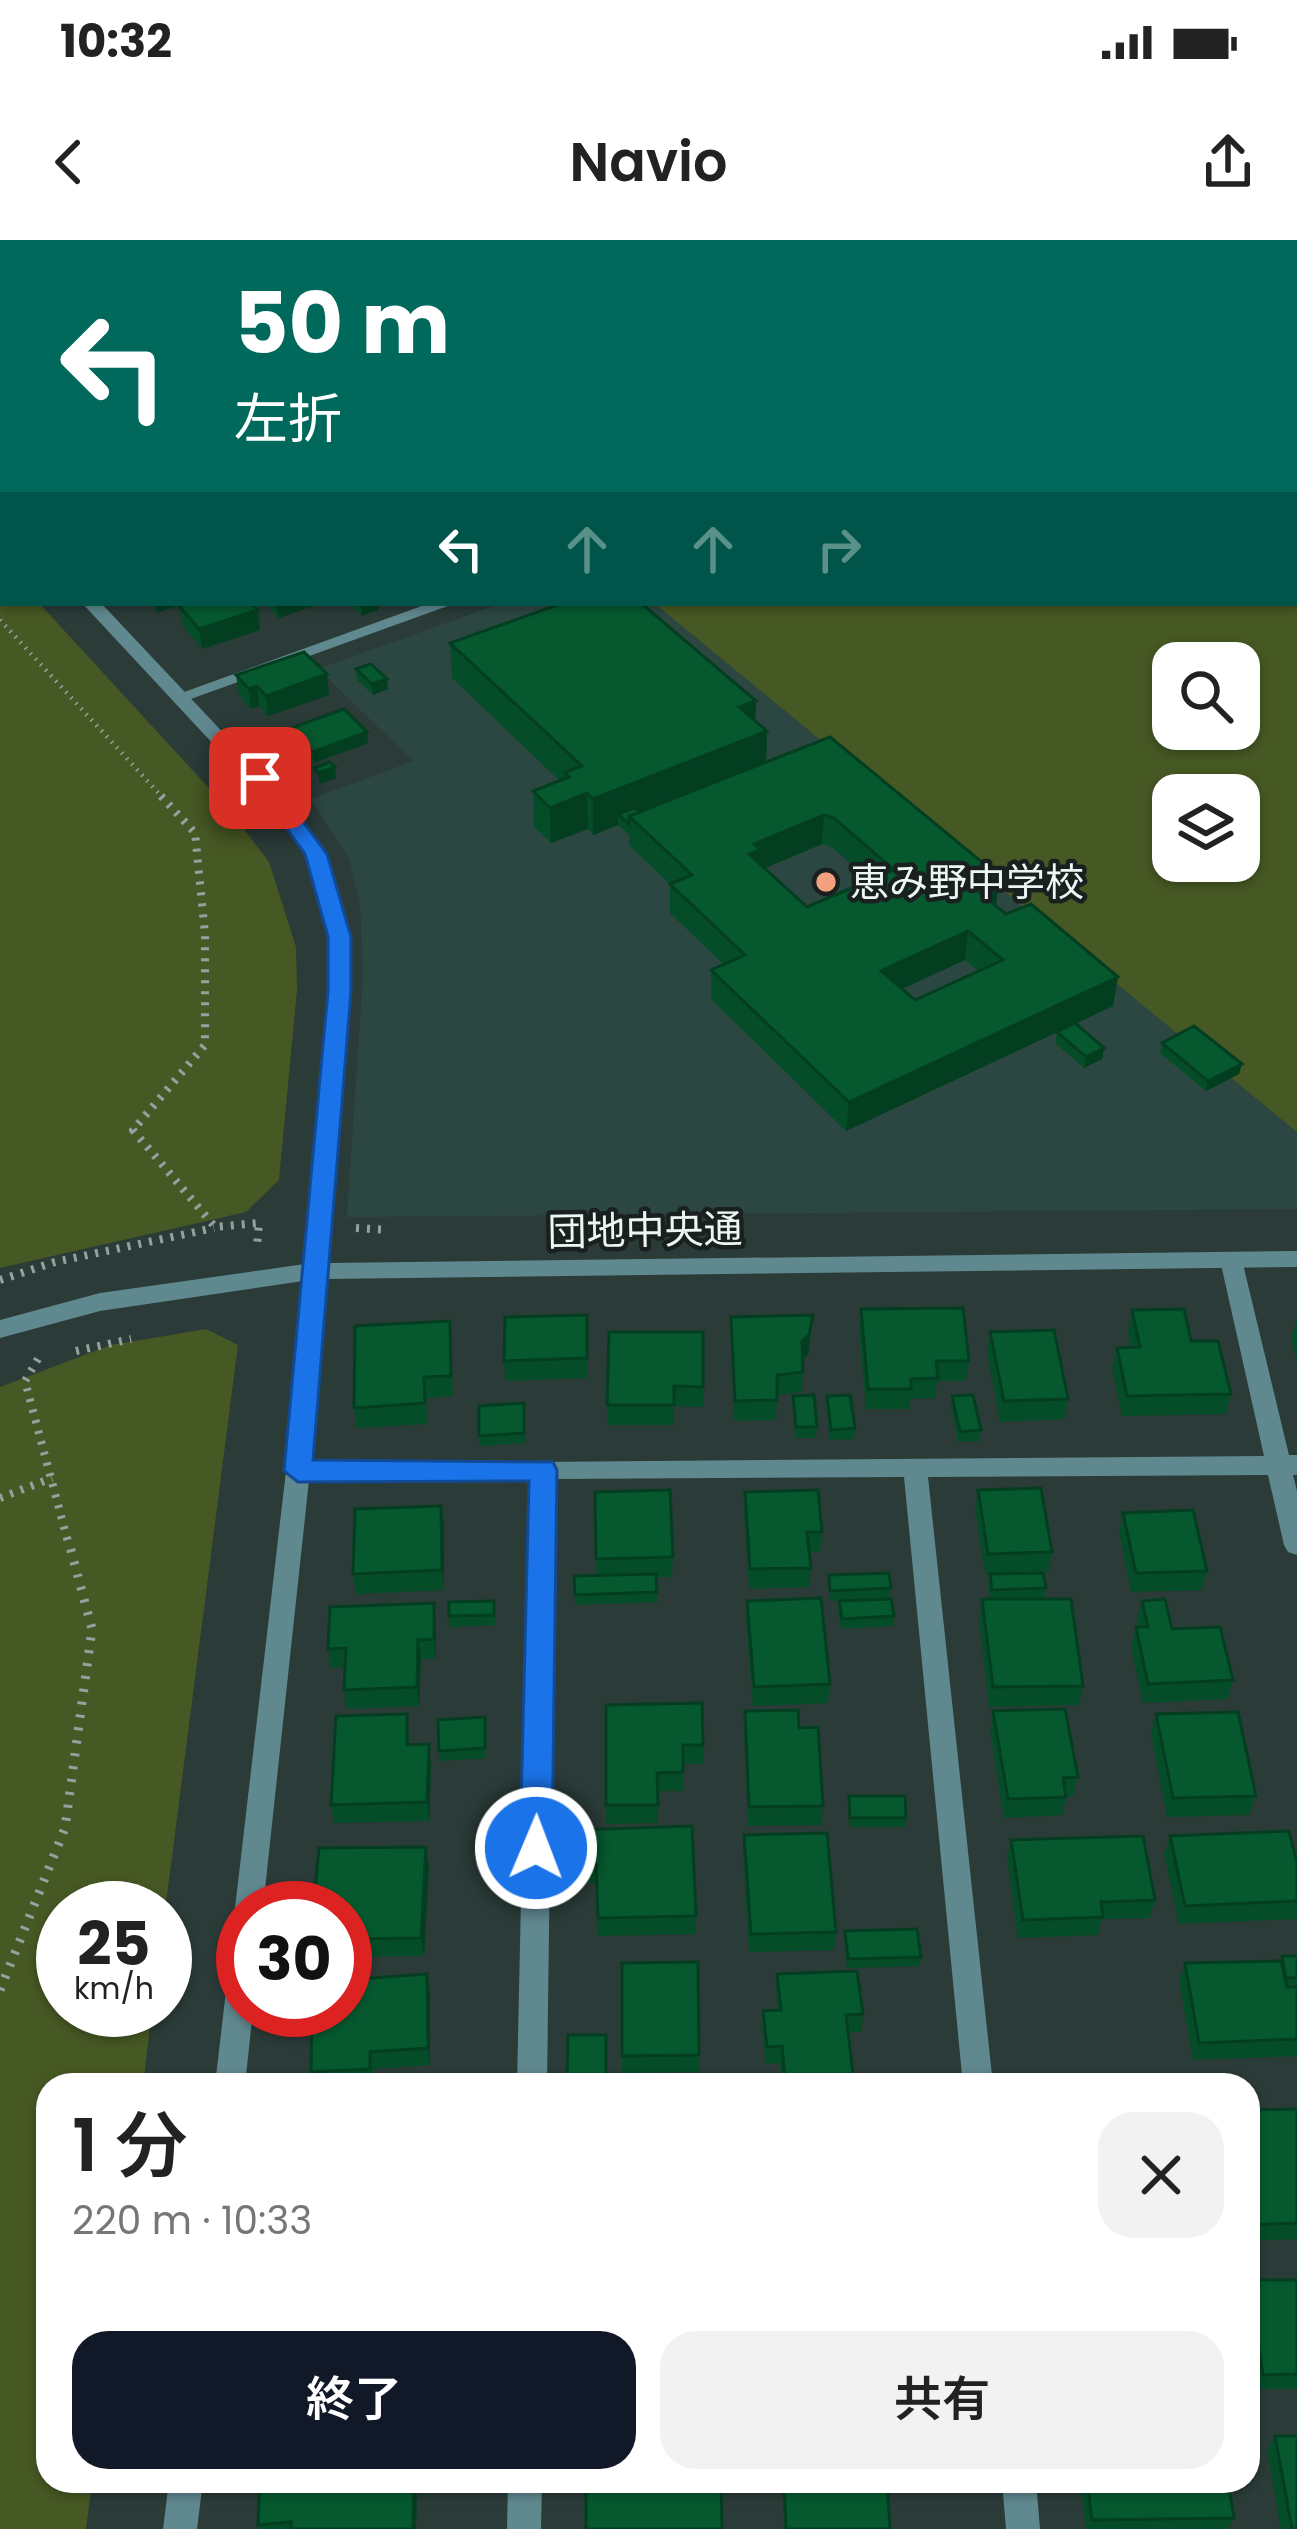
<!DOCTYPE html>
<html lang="ja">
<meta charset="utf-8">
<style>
body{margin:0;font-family:Poppins,"Noto Sans JP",sans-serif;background:#f2f2f2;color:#222;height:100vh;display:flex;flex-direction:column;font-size:45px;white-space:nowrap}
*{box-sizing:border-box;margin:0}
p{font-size:39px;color:#767676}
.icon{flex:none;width:66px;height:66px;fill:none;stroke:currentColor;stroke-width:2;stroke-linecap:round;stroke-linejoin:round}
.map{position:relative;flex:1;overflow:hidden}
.panel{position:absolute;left:36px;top:1833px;width:1224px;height:420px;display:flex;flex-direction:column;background:#fff;border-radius:36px;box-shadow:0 3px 9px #0004}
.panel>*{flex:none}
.banner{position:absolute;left:0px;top:0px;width:1299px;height:366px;box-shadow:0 3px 9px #0004;background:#00695c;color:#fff;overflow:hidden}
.tools{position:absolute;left:1152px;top:402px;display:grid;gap:24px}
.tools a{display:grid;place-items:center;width:108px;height:108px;border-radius:24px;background:#fff;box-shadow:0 3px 9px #0004;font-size:60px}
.speed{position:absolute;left:36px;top:1641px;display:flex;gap:24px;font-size:60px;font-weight:700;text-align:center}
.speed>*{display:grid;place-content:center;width:156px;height:156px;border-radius:50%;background:#fff;box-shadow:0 3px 9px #0004;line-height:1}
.speed small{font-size:30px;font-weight:400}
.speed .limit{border:18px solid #d22;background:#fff;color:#111}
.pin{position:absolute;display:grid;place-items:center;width:102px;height:102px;color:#fff;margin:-51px;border-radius:24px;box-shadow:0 6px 18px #0006}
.me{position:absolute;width:132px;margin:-66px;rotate:1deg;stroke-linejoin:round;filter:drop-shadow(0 0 9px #0008)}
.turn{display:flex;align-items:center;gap:42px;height:252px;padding:0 36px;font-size:54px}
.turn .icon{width:156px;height:156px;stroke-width:2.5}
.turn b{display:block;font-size:84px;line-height:102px}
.lanes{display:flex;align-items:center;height:114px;padding:0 36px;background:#0003;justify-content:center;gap:60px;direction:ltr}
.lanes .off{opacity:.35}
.round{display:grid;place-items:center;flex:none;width:126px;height:126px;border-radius:36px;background:#f2f2f2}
.head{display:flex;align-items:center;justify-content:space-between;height:204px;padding:0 36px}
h1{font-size:72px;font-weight:600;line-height:90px}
.button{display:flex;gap:24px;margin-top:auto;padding:24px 36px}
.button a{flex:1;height:138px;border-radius:36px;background:#111827;color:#fff;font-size:48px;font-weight:600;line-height:138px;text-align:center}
.button a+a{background:#f2f2f2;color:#222}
.status{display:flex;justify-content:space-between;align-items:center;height:84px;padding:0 60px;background:#fff;direction:ltr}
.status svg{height:33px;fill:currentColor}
header{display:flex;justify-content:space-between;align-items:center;height:156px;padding:0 36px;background:#fff;font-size:54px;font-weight:600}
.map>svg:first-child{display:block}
</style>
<div class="status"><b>10:32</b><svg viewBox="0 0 49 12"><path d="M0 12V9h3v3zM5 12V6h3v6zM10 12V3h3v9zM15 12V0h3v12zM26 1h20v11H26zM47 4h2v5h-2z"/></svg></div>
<header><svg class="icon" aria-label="back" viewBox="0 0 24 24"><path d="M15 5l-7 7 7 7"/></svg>Navio<svg class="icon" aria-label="share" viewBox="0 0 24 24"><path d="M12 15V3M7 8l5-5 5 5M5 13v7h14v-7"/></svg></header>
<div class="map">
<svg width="1297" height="2289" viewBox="0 0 1297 2289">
<rect width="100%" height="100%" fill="#2a3b38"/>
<path fill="#2c4742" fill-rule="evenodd" d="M 1296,278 L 1297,969 L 347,977 L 363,736 L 360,663 L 349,619 L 311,559 L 413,521 L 318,429 L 502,363 L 1296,363 ZM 1173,423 L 1239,423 L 1239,489 L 1173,489 ZM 1173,555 L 1239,555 L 1239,621 L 1173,621 Z"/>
<g fill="#465823" fill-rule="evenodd">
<polygon points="0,320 3,363 39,363 230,571 269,622 296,707 297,750 279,940 246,972 0,1028"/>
<path d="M 1297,338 L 1297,892 L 654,363 L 1296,363 ZM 1173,423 L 1239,423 L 1239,489 L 1173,489 ZM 1173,555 L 1239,555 L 1239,621 L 1173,621 Z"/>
<polygon points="206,1089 238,1105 165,1671 63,1668 63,1770 152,1770 143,1845 48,1845 48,2241 92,2241 86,2289 0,2289 0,1147 111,1105"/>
</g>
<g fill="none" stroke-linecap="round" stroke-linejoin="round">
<polyline stroke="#94a29f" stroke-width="4.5" stroke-dasharray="1.5 6" stroke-linecap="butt" points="0,380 164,559"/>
<g stroke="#94a29f" stroke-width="8" stroke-dasharray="3 8" stroke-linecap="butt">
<polyline points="161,556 195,593 205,694 205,805 133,890 215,987 259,983 257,1007"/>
<polyline points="356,988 389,990"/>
<polyline points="0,1040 55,1022 214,988"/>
<polyline points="76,1111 131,1099"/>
<polyline points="38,1119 25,1141 68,1302"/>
<polyline points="0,1258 52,1238"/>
</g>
<polyline stroke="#94a29f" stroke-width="9" stroke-dasharray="3 10" stroke-linecap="butt" points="0,1750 65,1588 92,1389 68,1299"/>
<g fill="#60888f" fill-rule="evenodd">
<polygon points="647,0 663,0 665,3 649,3"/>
<rect x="1296" y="61" width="1" height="8"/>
<rect x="0" y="94" width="3" height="10"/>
<polygon points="3,213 3,223 0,224 0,214"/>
<polygon points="430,363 456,363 188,460 182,461 173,456"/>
<polygon points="1231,1012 1242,1020 1289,1215 1297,1215 1297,1235 1293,1235 1297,1251 1297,1315 1288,1312 1284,1305 1268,1235 928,1237 993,1845 963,1845 904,1237 555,1239 547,1845 517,1845 530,1239 298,1241 289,1238 286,1231 289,1224 1264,1216 1220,1020"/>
<polygon points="508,2241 542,2241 541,2289 507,2289"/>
<polygon points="1002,2241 1036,2241 1040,2289 1006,2289"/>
</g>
<g fill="#60888f" fill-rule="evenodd">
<polygon points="913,0 930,0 932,3 915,3"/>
<rect x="1296" y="227" width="1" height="11"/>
<polygon points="0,262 3,263 3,276 0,275"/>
<polygon points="82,363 101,363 296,570 326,613 350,697 350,751 328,1023 1297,1011 1297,1027 326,1039 310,1231 263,1668 243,1668 243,1679 239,1677 235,1668 286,1231 303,1041 100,1071 0,1098 0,1080 100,1053 305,1024 330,751 330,697 306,613 282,578"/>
<polygon points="243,1712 243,1770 253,1770 245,1845 215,1845 229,1725 233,1716"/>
<polygon points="169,2241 203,2241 197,2289 163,2289"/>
</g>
</g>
<g fill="#054d28" fill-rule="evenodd">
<polygon points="264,363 322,363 279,378"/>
<polygon points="348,363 378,363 378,370 362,376"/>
<polygon points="179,366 260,390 202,409 183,386"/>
<path d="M 450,403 L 756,461 L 755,481 L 767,491 L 766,522 L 996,666 L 1006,674 L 1118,737 L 1113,766 L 1075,784 L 1104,808 L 1102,819 L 1084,828 L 1055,803 L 1057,792 L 846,891 L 711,759 L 711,730 L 723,724 L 670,673 L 670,644 L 629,605 L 629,595 L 618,585 L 593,595 L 588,589 L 551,603 L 534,587 L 533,551 L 560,541 L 452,438 ZM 822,604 L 832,607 L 870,640 L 807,667 L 765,628 ZM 965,720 L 978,731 L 915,760 L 902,749 Z"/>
<polygon points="356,429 388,449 373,455 357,440"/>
<polygon points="327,434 329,455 268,476 259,466 251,469 239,455 236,435"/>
<polygon points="280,492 367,492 368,503 314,523 302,511 293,514 282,503"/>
<polygon points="1162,803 1239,834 1206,851 1160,813"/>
<polygon points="861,1069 969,1121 966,1141 937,1141 935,1158 910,1159 909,1169 866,1169 859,1089"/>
<polygon points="1132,1070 1191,1101 1231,1154 1226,1174 1122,1176 1112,1128 1117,1108 1131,1107 1128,1090"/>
<polygon points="587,1075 588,1138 505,1141 504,1121"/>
<polygon points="731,1077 811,1096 808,1115 803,1119 802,1152 777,1155 776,1180 734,1181"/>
<polygon points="1297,1078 1297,1123 1291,1098"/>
<polygon points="450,1081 453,1156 426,1158 427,1184 356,1188 354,1168"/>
<polygon points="703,1092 703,1167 674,1166 674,1185 608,1185 607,1165"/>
<polygon points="990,1092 1068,1159 1064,1179 1000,1182 987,1112"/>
<polygon points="793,1156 817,1187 816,1198 795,1198"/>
<polygon points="827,1156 855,1188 854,1199 830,1200 826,1167"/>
<polygon points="952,1156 981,1190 979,1201 958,1202 951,1166"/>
<polygon points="524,1163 525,1203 480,1206 479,1166"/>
<polygon points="978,1250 1052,1312 1048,1332 985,1334 975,1270"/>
<polygon points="745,1252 822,1292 820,1312 809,1312 811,1328 809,1347 749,1349 744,1272"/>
<polygon points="1123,1273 1207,1331 1202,1350 1131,1352 1119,1292"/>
<polygon points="444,1285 444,1350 356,1354 353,1334"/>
<polygon points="673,1317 672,1337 656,1337 657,1362 576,1365 574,1336 597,1336 596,1319"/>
<polygon points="990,1334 1046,1348 1044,1359 1083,1446 1079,1465 989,1467 979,1378 982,1359 990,1359 988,1345"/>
<polygon points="829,1335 891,1348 889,1358 829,1361"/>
<polygon points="494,1361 495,1385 450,1387 449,1376"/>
<polygon points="747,1361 830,1444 828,1463 753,1466 746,1380"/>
<polygon points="839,1361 894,1376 893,1386 841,1389 838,1372"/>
<polygon points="1142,1361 1172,1389 1233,1440 1227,1459 1143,1463 1131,1407 1136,1387 1139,1387 1137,1380"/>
<polygon points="436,1383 436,1419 421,1419 419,1466 347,1469 344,1450 345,1427 331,1428 328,1409"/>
<polygon points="606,1465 703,1505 703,1524 683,1524 683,1551 658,1551 658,1583 606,1584"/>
<polygon points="745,1471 823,1566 821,1585 748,1586 744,1490"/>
<polygon points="993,1471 1078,1537 1073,1556 1066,1557 1062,1575 1004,1578 990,1490"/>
<polygon points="1156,1474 1256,1556 1249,1575 1167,1577 1151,1493"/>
<polygon points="485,1477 486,1518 440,1521 439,1511"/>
<polygon points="410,1493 410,1505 431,1523 429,1581 334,1583 331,1565"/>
<polygon points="849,1556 906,1578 905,1587 849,1587"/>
<polygon points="577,1590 696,1676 695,1694 598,1696 597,1642 578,1643"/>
<polygon points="744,1595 836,1692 834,1710 749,1712 743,1613"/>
<polygon points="1170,1596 1297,1623 1297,1679 1179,1684 1164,1614"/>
<polygon points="1011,1600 1155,1660 1149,1678 1102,1679 1098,1695 1018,1698 1007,1618"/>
<polygon points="429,1625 424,1716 345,1717 345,1668 316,1668 314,1661"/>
<polygon points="845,1691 921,1717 919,1726 847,1728 844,1700"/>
<polygon points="1282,1716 1297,1716 1297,1816 1193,1820 1179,1741 1185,1723 1280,1721"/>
<polygon points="622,1723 699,1815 699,1832 622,1833"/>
<polygon points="427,1734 430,1752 430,1825 373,1829 373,1845 314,1845 311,1832"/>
<polygon points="777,1734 863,1774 861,1792 848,1792 853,1834 852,1845 782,1845 780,1823 766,1824 762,1788 763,1771 778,1770 776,1752"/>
<polygon points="1297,1869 1297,1999 1248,2001 1248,1870"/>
<polygon points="1248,2040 1297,2040 1297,2149 1255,2149 1248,2106"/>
<polygon points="1275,2196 1297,2289 1281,2289 1267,2210"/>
<polygon points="260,2241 417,2241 416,2289 260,2289 258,2285"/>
<polygon points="782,2241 887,2241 890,2289 784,2289"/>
<polygon points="1080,2241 1228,2241 1234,2278 1227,2289 1086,2289"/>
</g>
<g fill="#043e21">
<polygon points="596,0 621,0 621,1 587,3"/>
<polygon points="711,0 743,0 734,3 706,3"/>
<polygon points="831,0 858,0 852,3 821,3"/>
<polygon points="994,0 1016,0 1007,3 993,3"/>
<polygon points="155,363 186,363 157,373"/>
<polygon points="290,363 322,363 279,378 277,367"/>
<polygon points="369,363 378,363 378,370 362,376 361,366"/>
<polygon points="258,370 260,390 202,409 199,389"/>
<polygon points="327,434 329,455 268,476 266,456"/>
<polygon points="387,439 388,449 373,455 372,444"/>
<polygon points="257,446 259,466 251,469 249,449"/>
<polygon points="756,461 755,496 739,467"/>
<polygon points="767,491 766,527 629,576 618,574 618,585 593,595 593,559"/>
<polygon points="367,492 368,503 314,523 313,512"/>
<polygon points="301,500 302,511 293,514 292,504"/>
<polygon points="335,527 336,538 320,544 318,533"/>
<polygon points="587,553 588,589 551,603 550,568"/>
<polygon points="824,575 822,604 760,630 749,614 754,604"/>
<polygon points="1000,637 996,666 974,648"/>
<polygon points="968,691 965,720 878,760 881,731"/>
<polygon points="1118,737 1113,766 846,891 849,862"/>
<polygon points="1104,808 1102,819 1084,828 1086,817"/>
<polygon points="1242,824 1239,834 1206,851 1208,841"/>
<polygon points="813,1075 808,1115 800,1121 802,1101"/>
<polygon points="441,1266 444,1285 444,1350 442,1330"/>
<polygon points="434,1363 436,1383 436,1419 434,1399"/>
<polygon points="418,1400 421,1419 419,1466 417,1447"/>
<polygon points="429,1504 431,1523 429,1581 427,1562"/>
<polygon points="426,1607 429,1625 424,1716 421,1698"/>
<polygon points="427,1734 430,1752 430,1825 428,1808"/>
<polygon points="414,2241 417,2241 416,2289 413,2289"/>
</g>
<g fill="#06592f" stroke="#043e21" stroke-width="3" fill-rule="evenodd">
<polygon points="5,0 42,0 46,3 3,3 3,20 0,20 0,2"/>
<polygon points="132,0 182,0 185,2 135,3"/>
<polygon points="399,0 450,0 448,3 398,3"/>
<polygon points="519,0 548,0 552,3 508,3"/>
<polygon points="566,0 596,0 587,3 571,3"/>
<polygon points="775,0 784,0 789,3 764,3"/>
<polygon points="803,0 831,0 821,3 807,3"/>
<polygon points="856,0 881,0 870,3 852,1"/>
<polygon points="1161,0 1202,0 1194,3 1152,3"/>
<polygon points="1281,0 1291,0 1297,3 1297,17 1296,3 1272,3"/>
<polygon points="3,104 3,124 0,122 0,105"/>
<rect x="0" y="152" width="3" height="22"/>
<polygon points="190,363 251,363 258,370 199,389 179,366"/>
<polygon points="563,363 641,363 756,461 739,467 767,491 593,559 587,553 550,568 533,551 569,537 564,533 582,526 450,403"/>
<polygon points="304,412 327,434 266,456 257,446 249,449 236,435"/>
<polygon points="371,424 387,439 372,444 356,429"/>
<polygon points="344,469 367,492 313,512 301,500 292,504 280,492"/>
<path d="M 830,497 L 1000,637 L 974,648 L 1006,674 L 1031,664 L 1118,737 L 849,862 L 711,730 L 745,715 L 670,644 L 692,635 L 629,576 ZM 824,575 L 834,578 L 894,630 L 807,667 L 749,614 L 761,610 L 754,604 ZM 968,691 L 1003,720 L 915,760 L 881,731 Z"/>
<polygon points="330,522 335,527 318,533 314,528"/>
<polygon points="635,568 640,572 629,576 629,584 618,574"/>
<polygon points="1075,783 1104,808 1086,817 1057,792"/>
<polygon points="1194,786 1242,824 1208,841 1162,803"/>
<polygon points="963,1068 969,1121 936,1121 938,1138 911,1139 911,1149 868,1149 861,1069"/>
<polygon points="1184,1069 1191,1101 1218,1101 1231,1154 1127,1156 1117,1108 1140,1107 1132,1070"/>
<polygon points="587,1075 587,1118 504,1121 505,1077"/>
<polygon points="813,1075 809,1095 802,1101 803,1132 777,1135 777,1160 735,1161 731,1077"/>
<polygon points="450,1081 451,1136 424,1137 425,1163 354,1168 355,1086"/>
<polygon points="1054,1090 1068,1159 1004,1161 990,1092"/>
<polygon points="609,1092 703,1092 703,1147 674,1146 674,1165 607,1165"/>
<polygon points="814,1155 817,1187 796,1187 793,1156"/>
<polygon points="850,1155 855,1188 831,1190 827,1156"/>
<polygon points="973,1155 981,1190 960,1192 952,1156"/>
<polygon points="524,1163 524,1193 479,1196 479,1166"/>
<polygon points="1041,1248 1052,1312 988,1314 978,1250"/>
<polygon points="670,1250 673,1317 596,1319 595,1252"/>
<polygon points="818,1250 822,1292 807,1292 811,1328 750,1329 745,1252"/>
<polygon points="441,1266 442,1330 353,1334 355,1269"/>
<polygon points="1193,1270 1207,1331 1136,1333 1123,1273"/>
<polygon points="889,1333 891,1348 830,1351 829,1335"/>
<polygon points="1043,1333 1046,1348 992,1350 990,1334"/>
<polygon points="656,1334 657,1352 575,1355 574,1336"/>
<polygon points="821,1358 830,1444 754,1447 747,1361"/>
<polygon points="891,1359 894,1376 842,1379 839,1361"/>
<polygon points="982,1359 1071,1359 1083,1446 993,1447"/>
<polygon points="1165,1359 1172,1389 1220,1387 1233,1440 1148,1444 1136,1387 1148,1387 1142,1361"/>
<polygon points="494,1361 494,1375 449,1376 449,1362"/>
<polygon points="434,1363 434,1399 418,1400 417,1447 344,1450 346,1408 328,1409 330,1367"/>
<polygon points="702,1463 703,1505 683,1505 683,1532 657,1533 658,1565 606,1565 606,1465"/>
<polygon points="1065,1469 1078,1537 1063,1538 1066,1557 1008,1559 993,1471"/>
<polygon points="798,1470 799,1488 818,1487 823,1566 749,1567 745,1471"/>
<polygon points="1238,1472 1256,1556 1173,1558 1156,1474"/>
<polygon points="407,1474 407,1505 429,1504 427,1562 331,1565 336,1476"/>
<polygon points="485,1477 485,1508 439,1511 438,1480"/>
<polygon points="849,1556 905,1556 906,1578 850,1578"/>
<polygon points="692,1586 696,1676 598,1678 596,1624 577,1624 577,1590"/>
<polygon points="1289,1591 1297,1623 1297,1661 1185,1666 1170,1596"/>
<polygon points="827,1593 836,1692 751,1694 744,1595"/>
<polygon points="1143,1596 1155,1660 1101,1662 1103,1677 1023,1680 1011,1600"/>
<polygon points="426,1607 421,1698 345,1699 345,1668 333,1668 333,1661 314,1661 319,1608"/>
<polygon points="917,1689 921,1717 848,1719 845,1691"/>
<polygon points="1282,1716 1297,1716 1297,1738 1286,1738"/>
<polygon points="1281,1721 1287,1747 1297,1747 1297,1799 1199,1803 1185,1723"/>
<polygon points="698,1722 699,1815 622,1816 622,1723"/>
<polygon points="857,1731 863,1774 846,1775 853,1834 785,1838 782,1806 767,1807 763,1771 781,1770 777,1734"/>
<polygon points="427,1734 428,1808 370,1812 370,1829 311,1832 312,1770 345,1770 345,1740"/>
<polygon points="568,1795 606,1795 606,1836 623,1835 623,1845 567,1845"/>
<polygon points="1297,1869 1297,1983 1248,1985 1248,1870"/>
<polygon points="1248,2040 1297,2040 1297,2134 1263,2135"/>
<polygon points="1275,2196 1297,2196 1297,2289 1292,2289"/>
<polygon points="260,2241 414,2241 413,2289 291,2289 291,2282 258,2285"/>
<polygon points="586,2241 721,2241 722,2289 586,2289"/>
<polygon points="784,2241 887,2241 890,2289 786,2289"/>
<polygon points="1087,2241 1228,2241 1234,2278 1092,2280"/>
</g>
<polygon fill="#1a73e8" stroke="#114b97" stroke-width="3" points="260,532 268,534 327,614 351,697 351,751 313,1220 553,1222 557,1230 552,1608 547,1618 536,1622 525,1618 520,1608 529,1241 298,1242 284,1231 328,751 328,697 305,614 250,538"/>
<circle fill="#f2a080" stroke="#19201f" stroke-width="4.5" cx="826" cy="642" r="12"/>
<g text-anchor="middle" stroke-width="9" stroke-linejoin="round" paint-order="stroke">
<g font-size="39" fill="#ecf7f4" stroke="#19201f" text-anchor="start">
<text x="850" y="656">恵み野中学校</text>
</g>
<g font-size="39" fill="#ecf7f4" stroke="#19201f">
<text transform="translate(645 990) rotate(-1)" y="14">団地中央通</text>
</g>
</g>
</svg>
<div class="tools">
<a><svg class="icon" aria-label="search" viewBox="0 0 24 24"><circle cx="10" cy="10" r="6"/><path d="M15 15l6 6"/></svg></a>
<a><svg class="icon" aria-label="layers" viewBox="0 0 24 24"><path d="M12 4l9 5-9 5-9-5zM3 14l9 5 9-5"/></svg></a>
</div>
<div class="speed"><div>25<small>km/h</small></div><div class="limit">30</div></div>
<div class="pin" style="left:260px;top:538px;background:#d93025"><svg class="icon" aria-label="arrive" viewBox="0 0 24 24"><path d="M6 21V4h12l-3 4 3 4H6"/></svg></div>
<svg class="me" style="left:536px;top:1608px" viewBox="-20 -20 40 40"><circle r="17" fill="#1a73e8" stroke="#fff" stroke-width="3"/><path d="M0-11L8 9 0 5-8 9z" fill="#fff"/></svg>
<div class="banner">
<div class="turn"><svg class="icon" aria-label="left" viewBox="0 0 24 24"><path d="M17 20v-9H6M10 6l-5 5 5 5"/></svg><div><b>50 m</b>左折</div></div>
<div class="lanes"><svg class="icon" aria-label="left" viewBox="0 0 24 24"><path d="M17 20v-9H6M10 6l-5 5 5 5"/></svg><svg class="icon off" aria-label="ahead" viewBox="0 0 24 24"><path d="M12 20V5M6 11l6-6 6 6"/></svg><svg class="icon off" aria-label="ahead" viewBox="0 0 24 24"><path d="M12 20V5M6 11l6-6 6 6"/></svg><svg class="icon off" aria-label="right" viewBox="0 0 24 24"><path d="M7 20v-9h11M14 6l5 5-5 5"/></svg></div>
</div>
<section class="panel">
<div class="head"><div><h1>1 分</h1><p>220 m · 10:33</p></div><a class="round"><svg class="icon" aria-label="close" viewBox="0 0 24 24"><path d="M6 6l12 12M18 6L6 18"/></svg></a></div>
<div class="button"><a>終了</a><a>共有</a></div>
</section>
</div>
